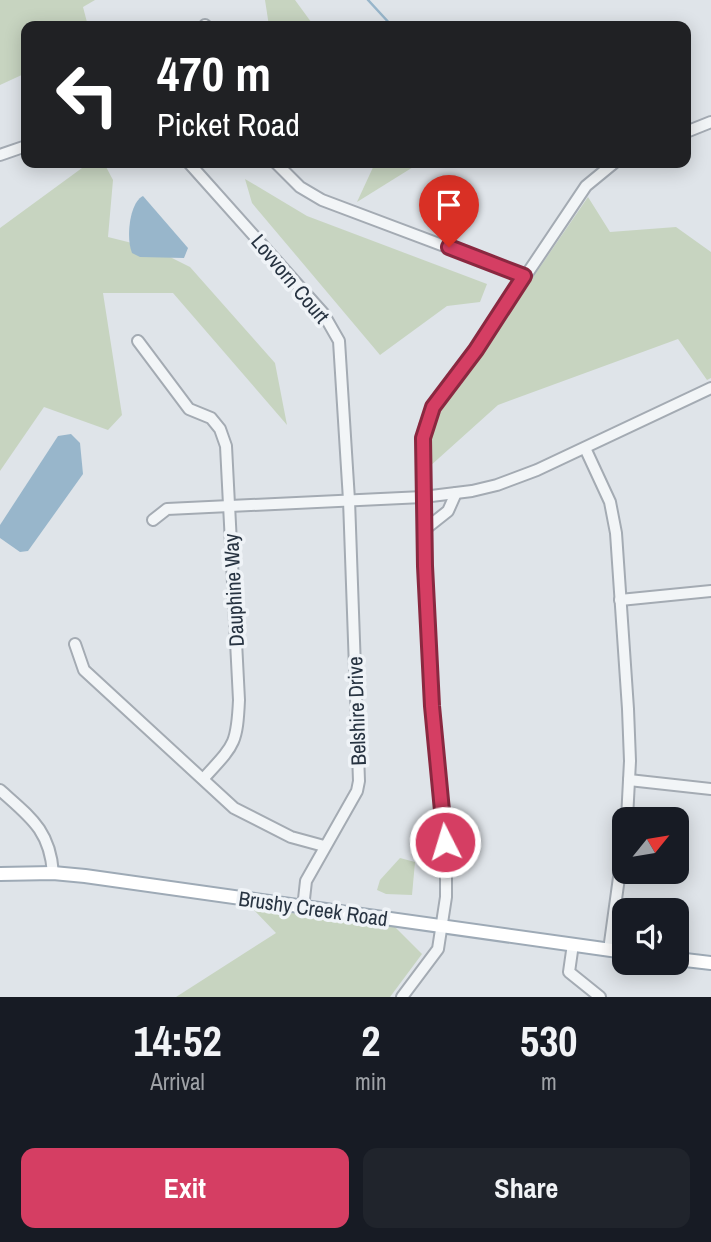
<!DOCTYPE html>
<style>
body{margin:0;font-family:"Archivo Narrow",sans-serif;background:#20242c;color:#f1f3f6;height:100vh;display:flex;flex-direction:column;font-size:26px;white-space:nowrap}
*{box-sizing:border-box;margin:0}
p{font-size:23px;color:#9ea1a6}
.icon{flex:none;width:38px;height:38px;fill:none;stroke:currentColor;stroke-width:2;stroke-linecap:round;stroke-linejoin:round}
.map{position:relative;height:997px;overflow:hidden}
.details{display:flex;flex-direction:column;background:#171b24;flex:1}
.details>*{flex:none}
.guide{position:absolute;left:21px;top:21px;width:670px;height:147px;border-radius:14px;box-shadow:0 4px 18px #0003;background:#202124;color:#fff;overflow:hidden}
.needle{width:46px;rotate:60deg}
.buttons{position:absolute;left:612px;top:807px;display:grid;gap:14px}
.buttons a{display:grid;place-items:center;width:77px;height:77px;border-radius:14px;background:#171b24;box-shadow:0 4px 18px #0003;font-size:35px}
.pin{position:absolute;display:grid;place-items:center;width:60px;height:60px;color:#fff;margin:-72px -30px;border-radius:50% 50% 50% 0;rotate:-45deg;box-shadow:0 0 7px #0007}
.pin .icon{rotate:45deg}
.me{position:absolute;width:77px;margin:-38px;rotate:355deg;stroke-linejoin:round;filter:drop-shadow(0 0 5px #0008)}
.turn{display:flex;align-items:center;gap:24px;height:147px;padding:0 21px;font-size:32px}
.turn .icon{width:91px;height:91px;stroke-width:2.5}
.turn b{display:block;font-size:49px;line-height:60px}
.eta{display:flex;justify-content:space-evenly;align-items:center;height:119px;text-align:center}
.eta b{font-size:42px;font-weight:700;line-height:49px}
.action{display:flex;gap:14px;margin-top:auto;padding:14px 21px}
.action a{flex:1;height:80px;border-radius:14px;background:#d53e63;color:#fff;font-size:28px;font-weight:700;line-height:80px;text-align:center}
.action a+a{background:#20242c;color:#f1f3f6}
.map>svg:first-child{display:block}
</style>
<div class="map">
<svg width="711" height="997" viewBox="0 0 711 997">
<rect width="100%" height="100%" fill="#dfe4e9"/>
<g fill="#c7d4c0">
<polygon points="0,0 95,0 83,7 88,26 26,26 26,73 0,85"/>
<polygon points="265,0 295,0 314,26 269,26"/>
<polygon points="104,163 113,180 108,237 152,248 190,267 275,363 287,425 173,293 103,293 122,415 108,430 44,407 0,471 0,228 82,168"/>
<polygon points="375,163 417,163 418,164 357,202"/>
<polygon points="245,179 307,216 487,284 480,302 447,306 380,355 252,203"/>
<polygon points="588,197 610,232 676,227 711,252 711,378 707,380 678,339 498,405 419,476 431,426"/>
<polygon points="400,858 415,862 412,895 386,894 377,890 380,880"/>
<polygon points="252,908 394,926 422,954 390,997 176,997 276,933"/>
</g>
<g fill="#98b6cb">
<path d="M 143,196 L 188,248 L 184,258 L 140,257 L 132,253 C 126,239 129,203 143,196 Z"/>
<polygon points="71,434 80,443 83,474 28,551 20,552 0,538 0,525 58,436"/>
</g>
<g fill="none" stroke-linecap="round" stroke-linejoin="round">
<polyline stroke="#98b6cb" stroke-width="2.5" points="368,0 392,26"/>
<g stroke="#a4abb3" stroke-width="14">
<g id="minor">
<polyline points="205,25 206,26"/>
<polyline points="686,132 711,122"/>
<polyline points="0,155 26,146"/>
<polyline points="189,163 323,313 339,341 349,500 359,781 357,791 306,881 303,908"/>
<polyline points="276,163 300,187 322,200 524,276"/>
<path d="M 138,341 L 189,409 L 211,418 L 220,429 L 226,446 L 239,700 C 237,745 234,745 204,778"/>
<polyline points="585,448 610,502 616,533 628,709 630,761 627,819"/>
<polyline points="153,520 167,509 423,497 472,491 497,485 537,470 711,388"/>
<polyline points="424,530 448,511 456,493"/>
<polyline points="620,600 711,591"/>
<polyline points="75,644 84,670 234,808 291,837 324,846"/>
<polyline points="629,780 711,789"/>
<path d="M 0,790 C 30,817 50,830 53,873"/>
<polyline points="573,944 569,972 600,997"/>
<polyline points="609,950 625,834"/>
<polyline points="402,997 438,949 446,897 446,857 432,706 425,566 422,456 425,426 438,400 476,350 586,186 614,163"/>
</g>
</g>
<g stroke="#9eaab6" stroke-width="16">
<g id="major">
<polyline points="0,874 53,873 85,876 625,952"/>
<polyline points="677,959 711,963"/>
</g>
</g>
<use href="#minor" stroke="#f2f5f7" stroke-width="10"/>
<use href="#major" stroke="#fff" stroke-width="12"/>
</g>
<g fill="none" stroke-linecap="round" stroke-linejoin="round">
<g stroke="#8a2840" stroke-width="18">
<polyline id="route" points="445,842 432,706 425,566 423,438 433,407 476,350 524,276 449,247"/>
</g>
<use href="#route" stroke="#d53e63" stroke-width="12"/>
</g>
<g text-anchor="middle" stroke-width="7" stroke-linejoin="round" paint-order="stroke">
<g font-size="21" fill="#273341" stroke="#eff3f7">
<text transform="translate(290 279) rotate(50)" y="7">Lovvorn Court</text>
<text transform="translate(234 590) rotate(-93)" y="7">Dauphine Way</text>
<text transform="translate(357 711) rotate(-92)" y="7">Belshire Drive</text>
<text transform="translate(313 909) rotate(8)" y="7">Brushy Creek Road</text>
</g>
</g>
</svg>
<div class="buttons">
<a><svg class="needle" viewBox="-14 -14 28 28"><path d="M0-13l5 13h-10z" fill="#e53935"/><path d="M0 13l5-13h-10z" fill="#9ea1a6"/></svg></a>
<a><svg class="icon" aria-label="sound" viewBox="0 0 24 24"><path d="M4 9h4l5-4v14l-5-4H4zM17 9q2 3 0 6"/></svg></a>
</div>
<div class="pin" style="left:449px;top:247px;background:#d93025"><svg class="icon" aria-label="arrive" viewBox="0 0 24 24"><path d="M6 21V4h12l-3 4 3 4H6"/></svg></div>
<svg class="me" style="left:445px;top:842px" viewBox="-20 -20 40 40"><circle r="17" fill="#d53e63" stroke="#fff" stroke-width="3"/><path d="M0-11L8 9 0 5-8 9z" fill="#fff"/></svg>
<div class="guide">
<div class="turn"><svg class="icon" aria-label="left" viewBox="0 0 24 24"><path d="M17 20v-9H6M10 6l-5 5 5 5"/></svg><div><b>470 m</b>Picket Road</div></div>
</div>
</div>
<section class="details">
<div class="eta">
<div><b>14:52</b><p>Arrival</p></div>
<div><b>2</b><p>min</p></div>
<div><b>530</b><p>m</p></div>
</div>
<div class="action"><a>Exit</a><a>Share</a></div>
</section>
